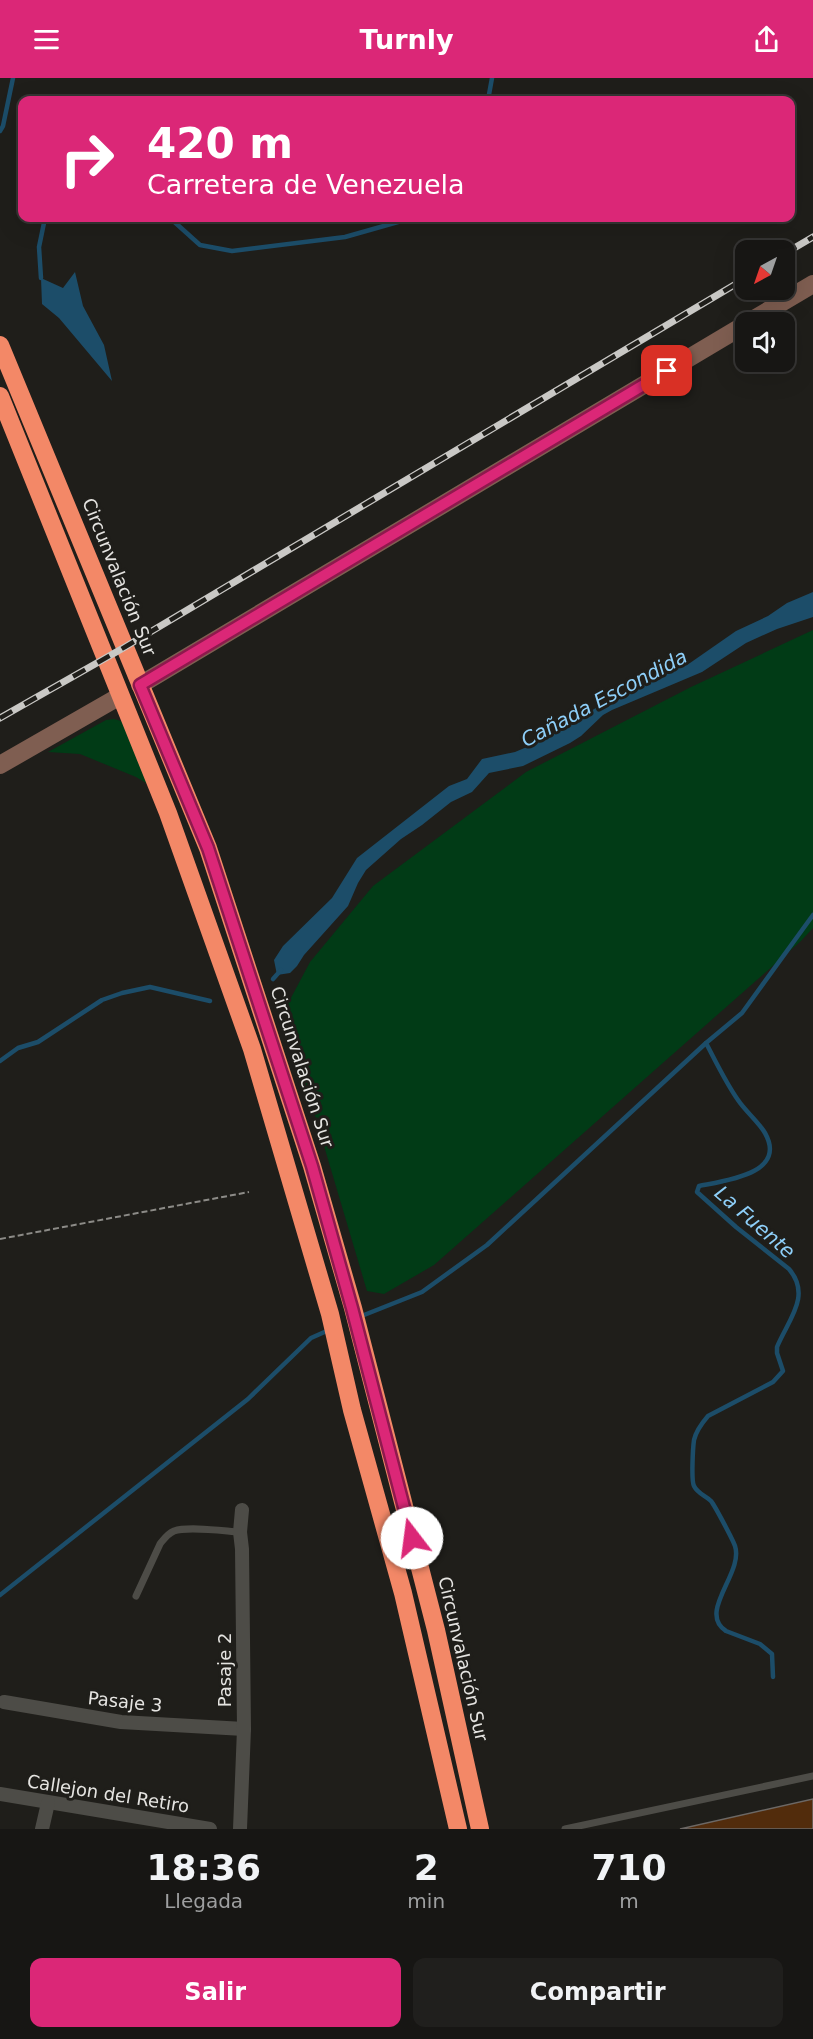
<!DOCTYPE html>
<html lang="es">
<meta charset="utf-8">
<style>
body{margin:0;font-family:"DejaVu Sans",sans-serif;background:#201f1d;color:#f1f3f6;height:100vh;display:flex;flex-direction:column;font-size:22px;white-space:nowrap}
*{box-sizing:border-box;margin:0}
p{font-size:20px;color:#9e9fa0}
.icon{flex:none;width:33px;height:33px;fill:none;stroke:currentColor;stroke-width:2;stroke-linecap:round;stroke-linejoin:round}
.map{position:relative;height:1751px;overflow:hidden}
.sheet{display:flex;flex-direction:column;background:#171614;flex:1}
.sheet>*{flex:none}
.banner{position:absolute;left:18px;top:18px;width:777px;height:126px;border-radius:12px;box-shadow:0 6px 24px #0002,0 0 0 2px #363534;background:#db2777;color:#fff;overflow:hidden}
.needle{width:39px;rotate:220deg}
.fabs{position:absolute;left:735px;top:162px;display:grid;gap:12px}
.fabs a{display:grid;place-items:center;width:60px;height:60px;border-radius:12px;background:#171614;box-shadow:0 6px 24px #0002,0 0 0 2px #363534;font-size:30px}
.pin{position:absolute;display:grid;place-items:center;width:51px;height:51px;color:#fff;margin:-26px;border-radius:12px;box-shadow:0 3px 9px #0006}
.me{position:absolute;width:66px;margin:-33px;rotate:345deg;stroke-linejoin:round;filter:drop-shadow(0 0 4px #0008)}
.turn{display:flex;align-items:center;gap:21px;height:126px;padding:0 30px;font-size:27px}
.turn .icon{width:78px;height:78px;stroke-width:2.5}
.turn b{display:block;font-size:42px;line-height:51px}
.eta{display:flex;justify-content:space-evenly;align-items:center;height:102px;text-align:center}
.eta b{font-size:36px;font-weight:600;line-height:42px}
.action{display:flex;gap:12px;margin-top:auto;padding:12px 30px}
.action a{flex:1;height:69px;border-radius:12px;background:#db2777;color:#fff;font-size:24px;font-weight:600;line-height:69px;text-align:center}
.action a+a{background:#201f1d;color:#f1f3f6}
header{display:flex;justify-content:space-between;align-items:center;height:78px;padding:0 30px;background:#db2777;color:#fff;font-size:27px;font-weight:600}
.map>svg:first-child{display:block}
</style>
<header><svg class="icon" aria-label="menu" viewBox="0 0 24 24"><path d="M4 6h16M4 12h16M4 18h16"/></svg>Turnly<svg class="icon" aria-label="share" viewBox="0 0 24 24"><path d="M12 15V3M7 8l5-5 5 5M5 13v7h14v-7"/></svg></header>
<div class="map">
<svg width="813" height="1751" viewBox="0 0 813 1751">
<rect width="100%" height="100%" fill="#1f1e1a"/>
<g fill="#013b16">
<polygon points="813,552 813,850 801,863 434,1187 384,1216 367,1213 284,933 310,884 373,808 526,694 691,609"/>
<polygon points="114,641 121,643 127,650 151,708 136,699 80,676 48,674 106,642"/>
</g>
<g fill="#1c4d69">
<polygon points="75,194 83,228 104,267 112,303 59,240 42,226 41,200 63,210"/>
<polygon points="813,514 813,539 777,551 746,565 702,594 612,632 603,637 581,658 570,665 523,688 489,695 472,714 451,724 422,747 401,761 366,792 358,805 348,828 304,877 297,888 290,895 277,897 274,882 283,868 332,820 357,780 449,708 467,701 482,681 515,674 548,660 610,621 690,585 736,553 768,538 787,525"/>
</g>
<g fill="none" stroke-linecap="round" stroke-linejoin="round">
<g stroke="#1c4d69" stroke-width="4.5">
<polyline points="488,22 492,0"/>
<polyline points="0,53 3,48 13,0"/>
<polyline points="170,140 200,167 232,173 345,159 412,140"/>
<polyline points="41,200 39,169 45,140"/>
<polyline points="273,901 281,892"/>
<path d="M 706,965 C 716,984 726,1005 738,1022 C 746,1034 758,1043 765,1055 C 788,1096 724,1103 699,1108 L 697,1114 L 736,1149 L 789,1191 C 812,1218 788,1242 777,1269 L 777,1275 L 783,1293 L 773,1304 L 708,1338 C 702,1345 696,1353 694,1362 C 693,1369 691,1403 694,1408 C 698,1416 705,1417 711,1423 C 715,1428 733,1462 735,1468 C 744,1495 697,1534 726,1553 L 760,1566 L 772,1576 L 773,1599"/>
<polyline points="0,983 18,970 38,964 102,922 122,915 150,909 210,923"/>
<polyline points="359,1239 422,1214 487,1167 706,965 742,935 813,837"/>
<polyline points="0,1517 248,1321 311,1260 329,1252"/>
</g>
</g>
<polygon fill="#522c0c" stroke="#6c6865" stroke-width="1.5" points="813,1721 813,1751 680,1751"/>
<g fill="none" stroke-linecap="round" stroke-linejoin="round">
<polyline stroke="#8c8b87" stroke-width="2" stroke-dasharray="6 3" stroke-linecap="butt" points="0,1161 249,1114"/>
<g stroke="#4d4c47" stroke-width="7">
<path d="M 136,1518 L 160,1466 C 164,1461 167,1456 174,1453 C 188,1448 224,1453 240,1454"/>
<polyline points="565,1751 813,1698"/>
</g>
<g stroke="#4d4c47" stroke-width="14">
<polyline points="4,1624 121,1644 244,1651"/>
<polyline points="0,1716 210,1751"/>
<polyline points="42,1751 48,1725"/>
<polyline points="240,1751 244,1651 242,1471 240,1454 242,1432"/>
</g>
<g stroke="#7f5e51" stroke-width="18">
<polyline points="749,244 813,206"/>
<polyline points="140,607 746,246"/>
<polyline points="0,687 120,618"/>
</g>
<g stroke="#f38867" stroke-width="18">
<polyline points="0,267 208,770 312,1088 353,1230 436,1552 480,1751"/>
<polyline points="0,318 168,735 252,971 330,1236 352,1332 403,1515 458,1751"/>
</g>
<g stroke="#c9c8c5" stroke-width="7">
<g id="rail">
<polyline points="784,176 813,159"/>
<polyline points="0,640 125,569 746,200"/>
</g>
</g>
<use href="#rail" stroke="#1f1e1a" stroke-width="4.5" stroke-dasharray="14" stroke-linecap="butt"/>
</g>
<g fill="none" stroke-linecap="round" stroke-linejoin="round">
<g stroke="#8e194d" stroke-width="15">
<polyline id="route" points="412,1460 352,1230 312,1088 208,770 140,607 667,293"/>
</g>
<use href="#route" stroke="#db2777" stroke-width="10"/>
</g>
<g text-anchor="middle" stroke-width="6" stroke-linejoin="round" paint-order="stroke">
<g font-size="18" fill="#e5e4e1" stroke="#1f1e1a">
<text transform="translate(119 499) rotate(68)" y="6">Circunvalación Sur</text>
<text transform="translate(302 989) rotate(72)" y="6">Circunvalación Sur</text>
<text transform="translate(463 1581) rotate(77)" y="6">Circunvalación Sur</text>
<text transform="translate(225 1592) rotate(-90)" y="6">Pasaje 2</text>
<text transform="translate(125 1624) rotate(6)" y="6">Pasaje 3</text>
<text transform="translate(108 1716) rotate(9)" y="6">Callejon del Retiro</text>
</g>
<g font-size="20" font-style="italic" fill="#8ecff9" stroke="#1f1e1a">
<text transform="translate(604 620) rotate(-28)" y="7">Cañada Escondida</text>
<text transform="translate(755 1144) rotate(41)" y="7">La Fuente</text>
</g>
</g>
</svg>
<div class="fabs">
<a><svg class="needle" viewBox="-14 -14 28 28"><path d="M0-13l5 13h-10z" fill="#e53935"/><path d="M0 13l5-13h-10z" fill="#9e9fa0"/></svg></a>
<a><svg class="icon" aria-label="sound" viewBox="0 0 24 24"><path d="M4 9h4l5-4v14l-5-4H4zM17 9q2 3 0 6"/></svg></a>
</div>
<div class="pin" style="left:667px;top:293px;background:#d93025"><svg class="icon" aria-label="arrive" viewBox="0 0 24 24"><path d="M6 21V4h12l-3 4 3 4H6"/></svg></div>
<svg class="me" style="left:412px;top:1460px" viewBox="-20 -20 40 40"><circle r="19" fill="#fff"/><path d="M0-13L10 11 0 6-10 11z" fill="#db2777"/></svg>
<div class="banner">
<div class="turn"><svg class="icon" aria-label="right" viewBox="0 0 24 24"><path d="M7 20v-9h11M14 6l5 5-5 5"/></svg><div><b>420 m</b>Carretera de Venezuela</div></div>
</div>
</div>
<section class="sheet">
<div class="eta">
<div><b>18:36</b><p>Llegada</p></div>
<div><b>2</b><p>min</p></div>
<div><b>710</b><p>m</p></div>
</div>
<div class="action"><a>Salir</a><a>Compartir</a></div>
</section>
